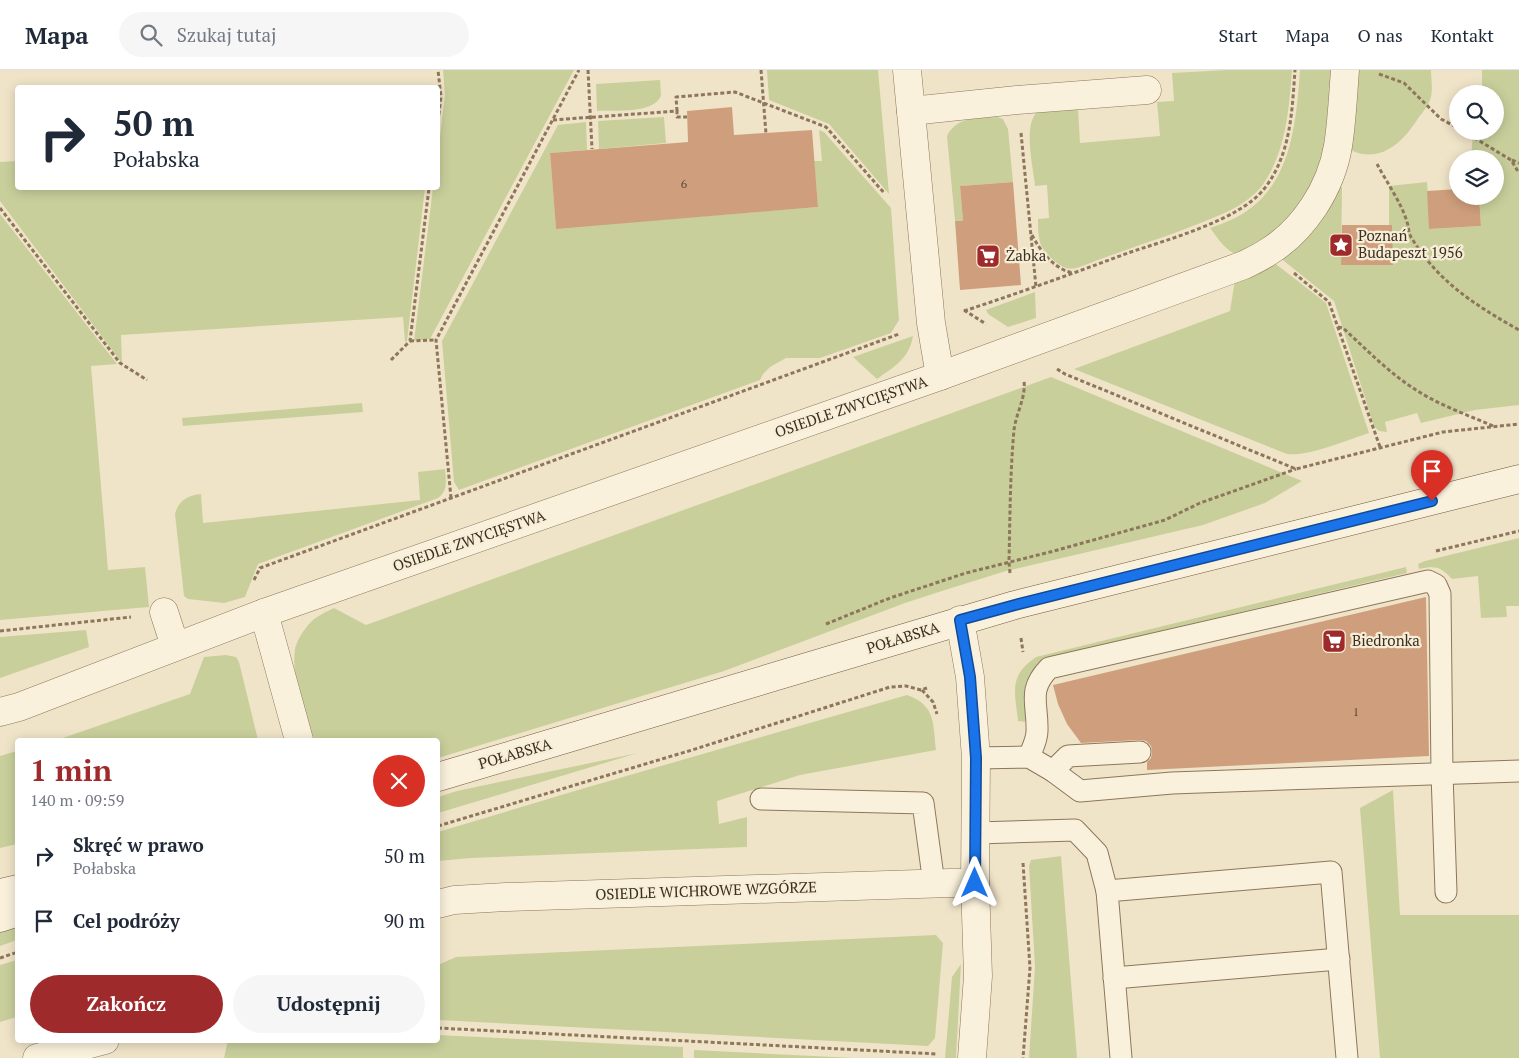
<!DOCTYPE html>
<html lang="pl">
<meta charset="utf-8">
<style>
body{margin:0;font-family:"PT Serif",serif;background:#f6f6f7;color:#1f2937;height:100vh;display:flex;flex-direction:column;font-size:19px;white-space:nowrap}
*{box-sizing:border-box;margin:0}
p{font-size:16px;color:#747a83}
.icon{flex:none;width:28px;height:28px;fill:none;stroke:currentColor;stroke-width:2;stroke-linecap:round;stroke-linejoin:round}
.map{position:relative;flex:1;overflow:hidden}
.drawer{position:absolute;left:15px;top:668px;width:425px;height:305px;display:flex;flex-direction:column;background:#fff;border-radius:5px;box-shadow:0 2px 12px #0003}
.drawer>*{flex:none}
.top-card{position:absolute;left:15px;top:15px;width:425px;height:105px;border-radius:5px;box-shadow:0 2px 12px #0003;background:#fff;color:#1f2937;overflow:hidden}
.tools{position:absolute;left:1449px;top:15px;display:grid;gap:10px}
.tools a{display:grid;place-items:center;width:55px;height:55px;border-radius:50%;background:#fff;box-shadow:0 2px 12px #0003;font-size:25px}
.pin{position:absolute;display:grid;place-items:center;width:42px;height:42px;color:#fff;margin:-51px -21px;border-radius:50% 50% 50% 0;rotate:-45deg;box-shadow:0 0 5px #0007}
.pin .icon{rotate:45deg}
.me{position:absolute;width:55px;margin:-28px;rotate:0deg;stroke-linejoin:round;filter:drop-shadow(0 0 4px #0008)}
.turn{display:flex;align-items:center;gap:18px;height:105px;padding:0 15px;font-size:22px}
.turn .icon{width:65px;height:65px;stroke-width:2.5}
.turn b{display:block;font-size:35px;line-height:42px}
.round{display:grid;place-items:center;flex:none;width:52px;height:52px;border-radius:26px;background:#f6f6f7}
.head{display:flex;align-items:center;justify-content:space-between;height:85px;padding:0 15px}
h1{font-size:30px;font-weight:700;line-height:38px;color:#9e2a2b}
.cta{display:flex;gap:10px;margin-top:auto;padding:10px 15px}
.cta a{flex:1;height:58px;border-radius:30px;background:#9e2a2b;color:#fff;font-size:20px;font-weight:700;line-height:58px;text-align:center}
.cta a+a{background:#f6f6f7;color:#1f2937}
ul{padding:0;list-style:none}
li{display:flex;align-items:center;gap:15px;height:65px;padding:0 15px}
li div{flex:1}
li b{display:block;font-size:19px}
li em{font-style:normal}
header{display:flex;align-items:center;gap:30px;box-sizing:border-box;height:70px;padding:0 25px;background:#fff;border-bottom:1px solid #e0e1e3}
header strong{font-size:24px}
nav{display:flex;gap:28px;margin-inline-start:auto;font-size:18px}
.search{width:350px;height:45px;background:#f6f6f7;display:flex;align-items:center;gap:12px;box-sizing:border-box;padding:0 18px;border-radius:28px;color:#747a83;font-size:19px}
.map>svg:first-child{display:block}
</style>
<header>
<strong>Mapa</strong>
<div class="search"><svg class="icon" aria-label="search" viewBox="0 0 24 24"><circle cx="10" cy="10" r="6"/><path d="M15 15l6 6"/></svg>Szukaj tutaj</div>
<nav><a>Start</a><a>Mapa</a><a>O nas</a><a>Kontakt</a></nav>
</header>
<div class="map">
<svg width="1519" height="988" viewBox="0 0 1519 988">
<rect width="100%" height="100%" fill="#f0e4c8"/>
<g fill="#c9cf9b">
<polygon points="443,0 574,0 430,269 414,271 433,118 438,118 438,83 445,25"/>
<polygon points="767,0 878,0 889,124 829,54 769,30"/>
<path d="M 1227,0 L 1292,0 C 1289,40 1286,82 1262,116 C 1255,125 1240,136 1229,141 C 1188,160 1141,174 1098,190 C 1089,193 1075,201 1066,198 C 1057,195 1042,181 1040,172 C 1038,165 1038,157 1038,149 L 1049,148 L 1047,115 L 1035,116 C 1033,96 1023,56 1037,42 L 1078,38 L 1080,73 L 1160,66 L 1157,32 L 1174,31 L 1172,3 Z"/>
<path d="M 1300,0 L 1336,0 L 1330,79 L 1291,152 L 1238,185 C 1225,181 1218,168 1210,158 C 1218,155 1227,152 1235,148 C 1291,120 1296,55 1300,0 Z"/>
<path d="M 1357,0 L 1431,0 C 1431,8 1433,19 1431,27 C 1429,35 1422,43 1417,50 C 1402,73 1380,94 1350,80 Z"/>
<polygon points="1482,0 1519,0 1519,335 1475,340 1421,353 1417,343 1385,352 1387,362 1379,361 1374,356 1334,231 1279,187 1337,117 1342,117 1341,194 1392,195 1392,156 1389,155 1389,116 1427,112 1430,159 1481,156 1479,126 1495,126 1495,89 1471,89 1473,61 1495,61 1495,24 1482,24"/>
<path d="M 660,10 L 661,26 C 653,44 615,40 597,41 L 596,14 Z"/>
<polygon points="664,47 666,73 599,79 598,51"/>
<path d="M 997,47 L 1003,49 L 1008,59 L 1013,112 L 960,116 L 963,151 L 955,151 L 947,66 C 957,46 978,48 997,47 Z"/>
<polygon points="586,52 587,80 550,83 556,158 818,137 814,91 822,91 819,60 824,62 891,138 899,250 891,263 820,288 786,288 770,297 763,304 760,310 459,420 454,412 442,271 558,55"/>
<polygon points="17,91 18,118 425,118 407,271 405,272 403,247 121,265 122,293 0,131 0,92"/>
<polygon points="0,144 117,294 91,296 108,500 145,497 149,537 0,550"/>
<path d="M 1272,191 L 1326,233 L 1369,363 C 1348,370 1307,387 1287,384 L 1074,299 L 1230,241 L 1235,210 Z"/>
<polygon points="1035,222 1036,248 1008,257 988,244 986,240"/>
<path d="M 913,266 C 909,289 895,296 877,309 L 853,287 Z"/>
<path d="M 1051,307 L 1302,411 L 1265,433 L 1203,455 L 1006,501 L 945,520 L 905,533 L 724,601 L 438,688 L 438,670 L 315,670 C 304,645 291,607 295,579 C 297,570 304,559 311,552 C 317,546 326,542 334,538 L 366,555 Z"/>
<polygon points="362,333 363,342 183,356 182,348"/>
<path d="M 445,399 C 446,411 448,421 438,428 L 258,494 L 245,527 L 224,533 L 188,529 L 184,526 L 175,444 C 178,431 188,425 201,424 L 203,453 L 420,430 L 418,402 Z"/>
<path d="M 1519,468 L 1519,536 L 1506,536 L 1507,547 L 1481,548 L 1478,506 L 1452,509 C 1439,496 1436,496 1419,499 L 1418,494 L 1425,491 Z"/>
<path d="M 1406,497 L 1407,503 L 1049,587 C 1045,590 1039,593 1036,597 C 1023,612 1030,634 1025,652 L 1018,651 C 1015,622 1008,606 1036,587 Z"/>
<polygon points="86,560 89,577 0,608 0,567"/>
<polygon points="226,585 236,587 239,592 258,670 57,670 190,624 204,587"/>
<path d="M 907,625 C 936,635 933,654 936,680 L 800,705 L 717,731 L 719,754 L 747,747 L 747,777 L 471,788 L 438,791 L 438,762 L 578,720 Z"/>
<polygon points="17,681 17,774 0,778 0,686"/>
<polygon points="638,683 438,743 438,727 457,721"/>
<polygon points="1393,720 1400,845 1519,845 1519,988 1380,988 1360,738"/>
<polygon points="1061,786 1077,988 1029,988 1035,897 1029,796 1031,790"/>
<polygon points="17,854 17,870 0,876 0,859"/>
<polygon points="936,865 943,873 935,968 928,976 438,950 438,895 456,887"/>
<polygon points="17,890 17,947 0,952 0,895"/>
<polygon points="961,894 956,988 945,988 952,907"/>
<polygon points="438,965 683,977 683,988 224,988 228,970 438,970"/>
<polygon points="694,980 855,988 694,988"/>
</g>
<g fill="#cf9f7d">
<polygon points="732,37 734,65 812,60 818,137 556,159 550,83 688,72 687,41"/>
<polygon points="1013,112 1021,215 960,220 955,151 963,151 960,116"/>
<polygon points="1458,119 1458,126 1479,126 1481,156 1429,159 1427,121"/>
<polygon points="1342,155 1392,155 1393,195 1341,195"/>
<polygon points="1426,527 1429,686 1147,700 1147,692 1151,688 1152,682 1151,676 1146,671 1139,670 1081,673 1067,654 1058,634 1053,615"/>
</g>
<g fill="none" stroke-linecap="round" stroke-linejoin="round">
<g stroke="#8d765c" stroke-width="23">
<g id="lane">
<path d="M 1029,687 C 1032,679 1037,670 1037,661 C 1038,633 1027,621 1049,598 L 1428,511 L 1436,515 L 1440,524 L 1442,703 L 1446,822"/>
<polyline points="976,688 1029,687 1053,701 1080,721 1172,713 1519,701"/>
<polyline points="1053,701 1068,686 1140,682"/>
<polyline points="761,729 923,733 934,814"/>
<polyline points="976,763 1075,760 1097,783 1107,821"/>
<polyline points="1114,908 1339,889"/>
<polyline points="1121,988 1107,821 1331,802 1347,988"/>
</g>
</g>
<g stroke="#8d765c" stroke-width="29">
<g id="street">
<polyline points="907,0 931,253 940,306"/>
<polyline points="911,41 1017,30 1147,20"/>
<polyline points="164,542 175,576"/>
<polyline points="264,543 299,670"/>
<polyline points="960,550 970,607 976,688 975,813 978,906 972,988"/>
<path d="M 0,642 L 19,637 L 264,543 L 940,306 L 1244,195 C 1252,191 1261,187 1268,182 C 1304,160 1331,118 1338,76 C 1342,51 1343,25 1345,0"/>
<polyline points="438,834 454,830 506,827 950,813 975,813"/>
<polyline points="37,988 105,970"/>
</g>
</g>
<g stroke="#6f573f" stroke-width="29">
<g id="secondary">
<polyline points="438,707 1015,535 1519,409"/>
<polyline points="0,823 18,819"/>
<polyline points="0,848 18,842"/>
</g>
</g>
<g stroke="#8d765c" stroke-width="3" stroke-dasharray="4 2.5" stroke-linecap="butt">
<polyline points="588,0 592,79"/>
<polyline points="761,0 766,64"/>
<polyline points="1379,4 1404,13 1441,49 1458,58"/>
<polyline points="677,41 676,27 735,22 826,57 885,124"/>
<polyline points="553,50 677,41 677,47 687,47"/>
<polyline points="438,51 441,27 438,0"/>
<polyline points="1463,61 1511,90 1519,103"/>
<polyline points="1021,63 1036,217"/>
<polyline points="1512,90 1519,93"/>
<path d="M 1377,94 C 1386,111 1402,134 1407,152 C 1409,157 1408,162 1411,167 C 1438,212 1475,235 1519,260"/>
<polyline points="0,138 120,293 147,310"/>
<path d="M 1032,165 C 1041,182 1054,199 1073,203"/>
<polyline points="1294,203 1329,232 1380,377"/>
<polyline points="964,240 986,254"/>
<path d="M 964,241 C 1019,223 1074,203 1128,183 C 1166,170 1240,150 1264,119 C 1291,85 1292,41 1295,0"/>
<path d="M 1338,257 L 1343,258 C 1365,278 1385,299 1410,316 C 1434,333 1465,344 1493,356"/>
<polyline points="410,271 436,270"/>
<polyline points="391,290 410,271 429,118"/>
<polyline points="1057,299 1065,304 1296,399 1443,362 1519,354"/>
<polyline points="451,428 436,270 579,0"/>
<polyline points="1436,481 1519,461"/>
<path d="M 1010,503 L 1009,492 C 1010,448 1010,404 1014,360 C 1016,343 1026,328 1024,311"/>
<polyline points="254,510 260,498 899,264"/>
<polyline points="826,554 890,528 966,503 1054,481 1165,450 1200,433 1296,399"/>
<polyline points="0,561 131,547"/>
<polyline points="1021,568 1023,582"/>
<polyline points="922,620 933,632 937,644"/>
<polyline points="438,756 692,680 890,617 906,616 921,620 927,618"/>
<polyline points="1023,793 1030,898 1023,988"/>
<polyline points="0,888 18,882"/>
<polyline points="438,958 937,984"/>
</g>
<use href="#lane" stroke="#faf1dc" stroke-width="21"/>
<use href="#street" stroke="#faf1dc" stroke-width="28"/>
<use href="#secondary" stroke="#faf1dc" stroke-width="28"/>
</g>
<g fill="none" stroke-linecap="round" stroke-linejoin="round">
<g stroke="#114b97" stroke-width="12">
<polyline id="route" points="975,813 976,688 970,607 960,550 1015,535 1432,431"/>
</g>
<use href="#route" stroke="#1a73e8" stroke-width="9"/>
</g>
<defs>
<g id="sight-square" transform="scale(1.25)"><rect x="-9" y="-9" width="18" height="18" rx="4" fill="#9e2a2b" stroke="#f7eed8"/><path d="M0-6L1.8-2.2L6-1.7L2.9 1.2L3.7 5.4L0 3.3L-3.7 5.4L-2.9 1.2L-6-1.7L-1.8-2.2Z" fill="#fff"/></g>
<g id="supermarket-square" transform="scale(1.25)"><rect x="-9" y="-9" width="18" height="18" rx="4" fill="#9e2a2b" stroke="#f7eed8"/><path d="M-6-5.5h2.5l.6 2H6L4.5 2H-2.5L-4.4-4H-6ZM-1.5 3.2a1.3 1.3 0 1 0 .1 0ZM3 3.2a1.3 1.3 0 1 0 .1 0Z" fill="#fff"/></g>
</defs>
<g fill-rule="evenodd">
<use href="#sight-square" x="1341" y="175"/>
<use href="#supermarket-square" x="988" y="186"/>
<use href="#supermarket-square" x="1334" y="571"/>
</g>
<g text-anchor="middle" stroke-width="4.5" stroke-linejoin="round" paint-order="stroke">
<g font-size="12" fill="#624a37">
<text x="684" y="118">6</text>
<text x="1356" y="646">1</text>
</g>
<g font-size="15" fill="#3d2e20" stroke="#f7eed8" text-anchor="start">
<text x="1358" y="171">Poznań<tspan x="1358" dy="17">Budapeszt 1956</tspan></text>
<text x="1006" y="191">Żabka</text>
<text x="1352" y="576">Biedronka</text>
</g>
<g font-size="15" fill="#3d2e20" stroke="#f7eed8">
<text transform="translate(851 337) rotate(-19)" y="5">OSIEDLE ZWYCIĘSTWA</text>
<text transform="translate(469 471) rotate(-19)" y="5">OSIEDLE ZWYCIĘSTWA</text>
<text transform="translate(903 568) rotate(-17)" y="5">POŁABSKA</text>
<text transform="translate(515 684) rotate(-16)" y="5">POŁABSKA</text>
<text transform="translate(706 821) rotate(-2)" y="5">OSIEDLE WICHROWE WZGÓRZE</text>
</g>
</g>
</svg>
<div class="tools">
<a><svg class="icon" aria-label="search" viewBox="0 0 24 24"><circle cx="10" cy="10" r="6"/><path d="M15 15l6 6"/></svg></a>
<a><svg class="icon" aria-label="layers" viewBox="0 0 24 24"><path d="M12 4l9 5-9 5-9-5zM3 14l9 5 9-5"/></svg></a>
</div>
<div class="pin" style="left:1432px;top:431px;background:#d93025"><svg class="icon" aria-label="arrive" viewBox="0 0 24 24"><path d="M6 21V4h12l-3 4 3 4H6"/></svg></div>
<svg class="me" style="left:975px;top:813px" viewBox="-20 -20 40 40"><path d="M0-17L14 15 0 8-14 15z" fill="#1a73e8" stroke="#fff" stroke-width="4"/></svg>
<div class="top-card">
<div class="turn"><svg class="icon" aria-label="right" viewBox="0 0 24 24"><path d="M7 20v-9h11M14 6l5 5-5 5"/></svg><div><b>50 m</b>Połabska</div></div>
</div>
<section class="drawer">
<div class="head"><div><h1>1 min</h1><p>140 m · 09:59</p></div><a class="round" style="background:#d93025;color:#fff"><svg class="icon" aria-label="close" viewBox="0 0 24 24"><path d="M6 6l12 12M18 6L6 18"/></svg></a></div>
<ul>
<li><svg class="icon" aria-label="right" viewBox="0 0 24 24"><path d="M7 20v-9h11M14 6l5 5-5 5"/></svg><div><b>Skręć w prawo</b><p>Połabska</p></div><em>50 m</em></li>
<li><svg class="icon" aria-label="arrive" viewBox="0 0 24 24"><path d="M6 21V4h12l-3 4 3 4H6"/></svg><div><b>Cel podróży</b></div><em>90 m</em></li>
</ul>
<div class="cta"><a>Zakończ</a><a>Udostępnij</a></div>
</section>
</div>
